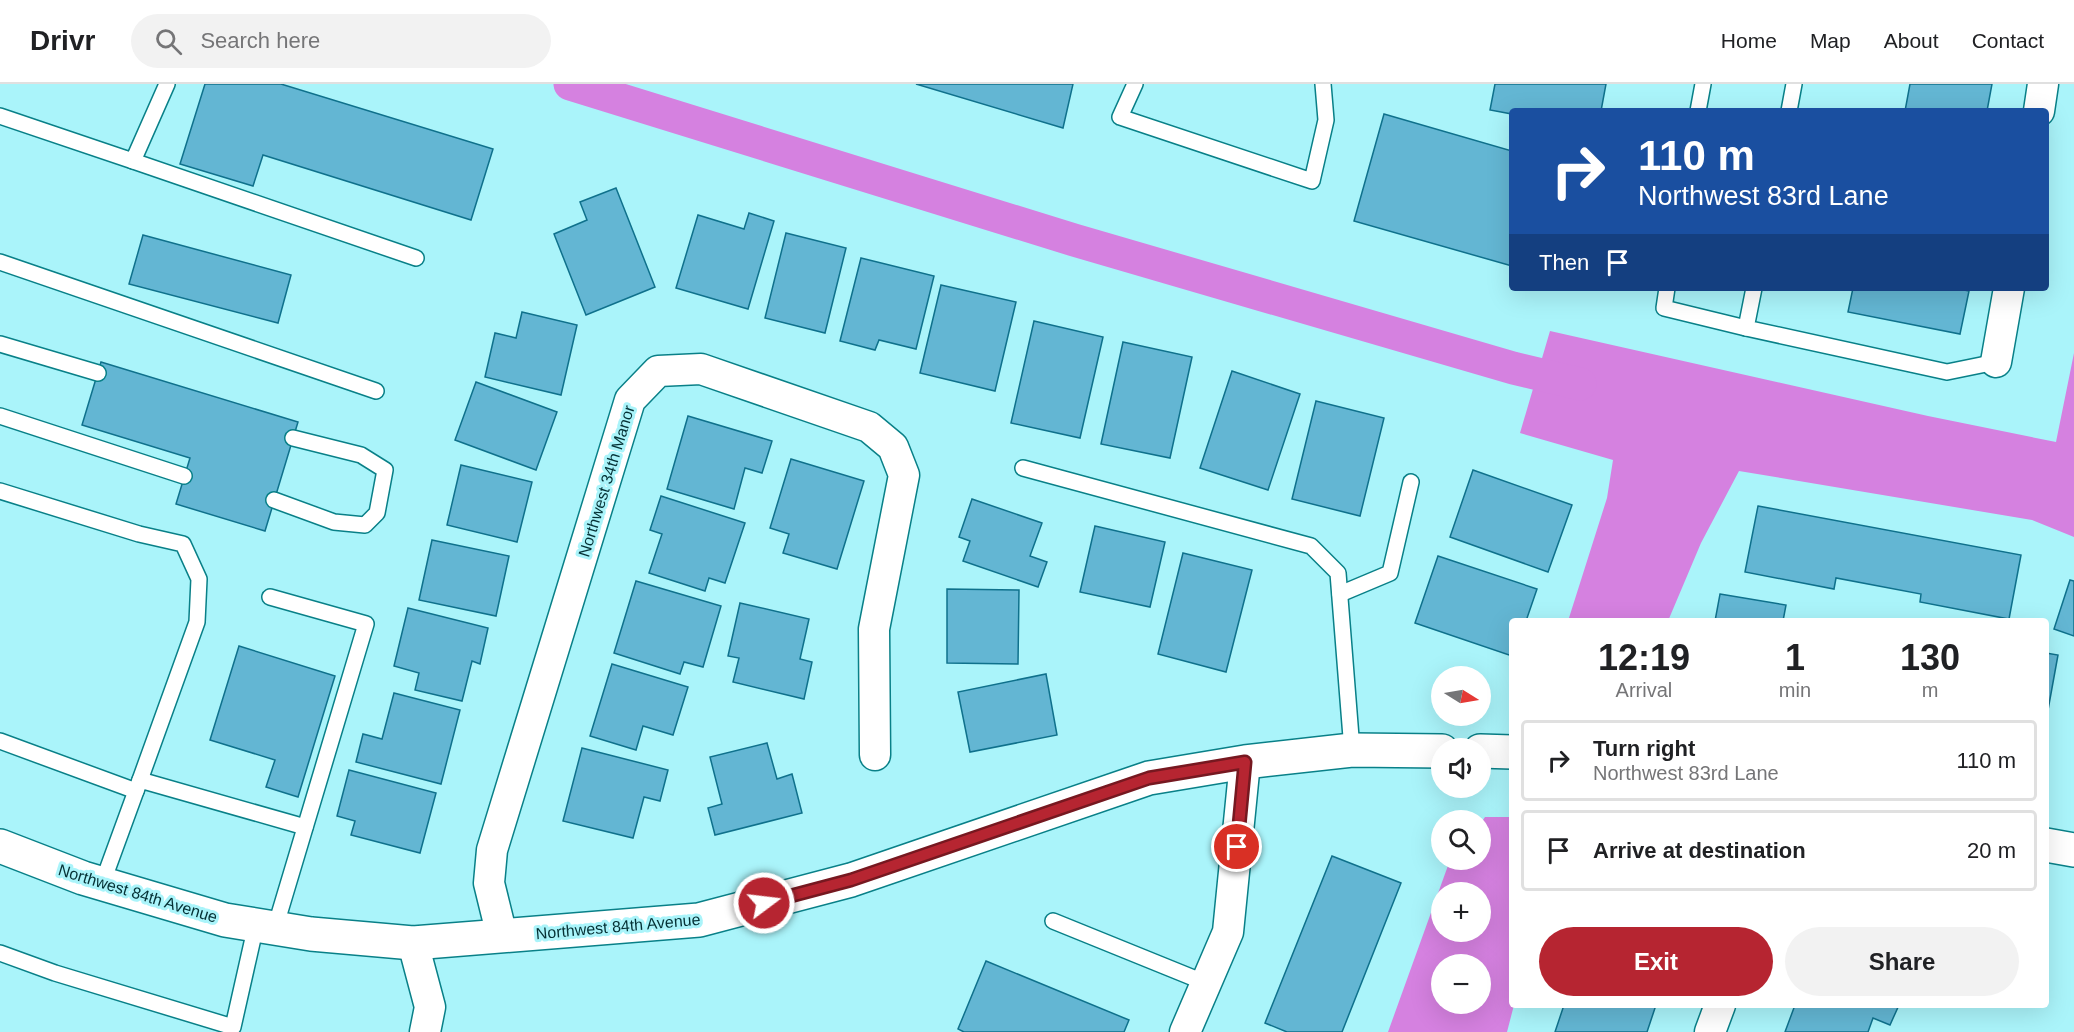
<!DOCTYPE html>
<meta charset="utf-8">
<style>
body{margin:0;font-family:Helvetica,sans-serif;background:#f2f2f2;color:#202124;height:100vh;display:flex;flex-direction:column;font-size:22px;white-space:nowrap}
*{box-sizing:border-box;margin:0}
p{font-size:20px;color:#757577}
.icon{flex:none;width:33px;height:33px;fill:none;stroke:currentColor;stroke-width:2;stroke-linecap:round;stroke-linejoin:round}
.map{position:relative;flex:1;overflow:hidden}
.drawer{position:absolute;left:1509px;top:534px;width:540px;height:390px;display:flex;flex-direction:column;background:#fff;border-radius:6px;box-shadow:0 6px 24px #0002}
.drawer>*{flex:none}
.banner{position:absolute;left:1509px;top:24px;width:540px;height:183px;border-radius:6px;box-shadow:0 6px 24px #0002;background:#1a4fa0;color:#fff;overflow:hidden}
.needle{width:39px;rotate:101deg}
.controls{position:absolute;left:1431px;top:582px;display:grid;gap:12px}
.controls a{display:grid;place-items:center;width:60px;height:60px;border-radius:50%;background:#fff;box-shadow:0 6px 24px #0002;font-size:30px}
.pin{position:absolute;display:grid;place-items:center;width:51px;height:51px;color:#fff;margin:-26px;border:3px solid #fff;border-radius:50%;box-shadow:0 2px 6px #0007}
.me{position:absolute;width:66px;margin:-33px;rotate:75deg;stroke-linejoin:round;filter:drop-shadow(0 0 4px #0008)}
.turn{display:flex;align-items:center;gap:21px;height:126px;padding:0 30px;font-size:27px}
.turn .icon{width:78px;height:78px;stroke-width:2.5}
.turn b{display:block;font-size:42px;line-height:51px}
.then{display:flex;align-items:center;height:57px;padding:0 30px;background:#0003;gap:12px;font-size:22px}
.eta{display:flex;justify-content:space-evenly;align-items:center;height:102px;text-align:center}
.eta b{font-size:36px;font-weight:600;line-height:42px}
.button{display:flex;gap:12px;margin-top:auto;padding:12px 30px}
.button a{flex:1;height:69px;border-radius:36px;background:#b62531;color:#fff;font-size:24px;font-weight:600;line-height:69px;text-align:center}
.button a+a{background:#f2f2f2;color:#202124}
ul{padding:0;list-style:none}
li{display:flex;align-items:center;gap:18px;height:81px;margin:0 12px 9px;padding:0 18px;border:3px solid #e0e0e0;border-radius:6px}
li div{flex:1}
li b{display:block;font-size:22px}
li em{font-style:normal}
header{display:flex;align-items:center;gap:36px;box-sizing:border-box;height:84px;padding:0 30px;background:#fff;border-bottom:2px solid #e0e0e0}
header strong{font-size:28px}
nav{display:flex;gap:33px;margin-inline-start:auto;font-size:21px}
.search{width:420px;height:54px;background:#f2f2f2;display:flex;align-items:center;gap:15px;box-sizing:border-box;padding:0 21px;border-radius:33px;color:#757577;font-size:22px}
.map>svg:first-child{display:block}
</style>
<header>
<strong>Drivr</strong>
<div class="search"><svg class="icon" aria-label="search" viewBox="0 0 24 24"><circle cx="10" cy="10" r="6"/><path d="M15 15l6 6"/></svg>Search here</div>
<nav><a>Home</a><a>Map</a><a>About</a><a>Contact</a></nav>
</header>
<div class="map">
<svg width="2074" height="948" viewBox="0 0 2074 948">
<rect width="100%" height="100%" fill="#aaf4fa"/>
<g fill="#d581e0" fill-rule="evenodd">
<polygon points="1550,247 1928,332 2056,358 2074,269 2074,453 2032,436 1739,387 1701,459 1668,537 1568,537 1607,414 1613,376 1520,349"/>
<path d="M 1485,733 L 1512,733 L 1512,921 L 1514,921 L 1507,948 L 1388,948 L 1450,776 L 1480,776 L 1481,739 ZM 1442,808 L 1480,808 L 1480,848 L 1442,848 ZM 1442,880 L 1480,880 L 1480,920 L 1442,920 Z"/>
</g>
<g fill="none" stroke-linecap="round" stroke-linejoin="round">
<polyline stroke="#d581e0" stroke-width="33" points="570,0 1074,156 1513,284 1580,300"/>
</g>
<g fill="#63b6d3" stroke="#0f718c" stroke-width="1.5">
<polygon points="205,0 281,0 493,65 471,136 263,71 253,102 180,80"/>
<polygon points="916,0 1073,0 1063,44"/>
<polygon points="1495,0 1606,0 1601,27 1512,27 1512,30 1490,26"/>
<polygon points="1910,0 1992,0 1987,27 1905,27"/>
<polygon points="1384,30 1512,67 1512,182 1354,137"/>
<polygon points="616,104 655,203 586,231 554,150 587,136 580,118"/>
<polygon points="749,129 774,137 748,225 676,204 698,131 744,145"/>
<polygon points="786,149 846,164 825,249 765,234"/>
<polygon points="143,151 291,191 278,239 129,200"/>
<polygon points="861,174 934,192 916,265 879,256 875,266 840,257"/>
<polygon points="941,201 1016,218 995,307 920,289"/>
<polygon points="1853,204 1954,204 1969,207 1960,250 1848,228"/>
<polygon points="522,228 577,241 561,311 485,293 495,249 516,254"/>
<polygon points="1034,237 1103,253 1080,354 1011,339"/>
<polygon points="1123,258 1192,273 1170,374 1101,360"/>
<polygon points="101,278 298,338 265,447 176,420 190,374 82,341"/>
<polygon points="1232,287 1300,310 1268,406 1200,384"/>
<polygon points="476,298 557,328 536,386 455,356"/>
<polygon points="1316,317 1384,334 1360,432 1292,415"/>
<polygon points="688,332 772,357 762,389 745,384 734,425 667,405"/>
<polygon points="791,375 864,397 837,485 783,469 789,450 770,444"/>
<polygon points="461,381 532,398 517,458 447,441"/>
<polygon points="1473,386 1572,421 1548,488 1450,453"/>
<polygon points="661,412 745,439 725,499 709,494 705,507 649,489 662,450 650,446"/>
<polygon points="972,415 1042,439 1030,472 1047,478 1038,503 963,477 970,457 959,453"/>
<polygon points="1758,422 2021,471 2009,535 1920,518 1921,510 1836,494 1834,505 1745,488"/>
<polygon points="1095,442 1165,458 1150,523 1080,508"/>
<polygon points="432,456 509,472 496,532 419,516"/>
<polygon points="1183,469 1252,486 1226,588 1158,570"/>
<polygon points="1438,472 1537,505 1526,537 1512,537 1512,572 1415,539"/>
<polygon points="2070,496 2074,497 2074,552 2054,545"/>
<polygon points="636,497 721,522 703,583 684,578 680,590 614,569"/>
<polygon points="947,505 1019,506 1018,580 947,579"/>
<polygon points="1720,510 1786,521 1783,537 1715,537"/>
<polygon points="740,519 809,535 800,575 812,578 804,615 733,598 739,574 728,572"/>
<polygon points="408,524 488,544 480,580 472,577 462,617 415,606 419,589 394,582"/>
<polygon points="239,562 335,592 298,713 266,703 275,676 210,656"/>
<polygon points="2046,569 2058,571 2046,637"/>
<polygon points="612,580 688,603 673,651 643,642 636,666 590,652"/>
<polygon points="1046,590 1057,651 970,668 958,608"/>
<polygon points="394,609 460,626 441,700 356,678 363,650 382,655"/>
<polygon points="767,659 777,695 792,690 802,729 715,751 708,724 722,720 710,673"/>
<polygon points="582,664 668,686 660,717 644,713 633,754 563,737"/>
<polygon points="349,686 436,709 420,769 351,751 355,737 337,732"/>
<polygon points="1332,772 1401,799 1342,948 1287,948 1265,939"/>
<polygon points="986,877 1129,936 1124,948 964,948 958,945"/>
<polygon points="1564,921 1656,921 1647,948 1555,948"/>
<polygon points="1795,921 1899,921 1890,941 1873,934 1868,948 1785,948"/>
</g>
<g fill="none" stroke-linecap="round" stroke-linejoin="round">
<g stroke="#098088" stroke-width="18">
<g id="lane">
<polyline points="1135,0 1120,33 1312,97 1326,36 1323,0"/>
<polyline points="1698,27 1703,0"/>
<polyline points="1789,27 1794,0"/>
<polyline points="0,32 133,77 167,0"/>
<polyline points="133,77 416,174"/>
<polyline points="0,178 376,307"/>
<polyline points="1667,204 1664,224 1746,244"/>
<polyline points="1754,204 1746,244 1947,288 1996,278"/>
<polyline points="0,260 98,289"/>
<polyline points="0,332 184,392"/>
<polyline points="1023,384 1311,462 1338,489 1352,666"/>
<polyline points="0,407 139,450 183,460 199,495 197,538 140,696"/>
<polyline points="274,416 334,438 365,441 377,429 385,386 361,371 293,354"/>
<polyline points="1340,510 1390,489 1411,398"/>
<polyline points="270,513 366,540 275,844"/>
<polyline points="0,657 136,707"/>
<polyline points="102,800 140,696 305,743"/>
<polyline points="1053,837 1206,899"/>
<polyline points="0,869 55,889 233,943 256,841"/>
</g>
</g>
<g stroke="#098088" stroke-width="33">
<g id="street">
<polyline points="2039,27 2043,0"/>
<polyline points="1996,278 2009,204"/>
<polyline points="502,852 489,799 492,766 630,316 658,287 701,285 869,343 893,363 904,391 874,545 875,671"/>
<polyline points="413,859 430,923 425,948"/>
<polyline points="1185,948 1228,848 1245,678"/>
<polyline points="1710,948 1720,921"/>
</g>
</g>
<g stroke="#098088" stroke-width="36">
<g id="secondary">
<polyline points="1480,667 1512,668"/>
<polyline points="2046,761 2074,766"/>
<polyline points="0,762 83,794 225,836 311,850 413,859 699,836 851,796 1149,694 1245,678 1352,666 1442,667"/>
</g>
</g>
<use href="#lane" stroke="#fff" stroke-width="15"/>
<use href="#street" stroke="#fff" stroke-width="30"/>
<use href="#secondary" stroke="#fff" stroke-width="33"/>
</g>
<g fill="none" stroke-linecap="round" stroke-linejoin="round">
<g stroke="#761820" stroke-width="15">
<polyline id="route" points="764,819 851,796 1149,694 1245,678 1237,763"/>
</g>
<use href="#route" stroke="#b62531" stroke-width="10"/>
</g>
<g text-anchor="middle" stroke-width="6" stroke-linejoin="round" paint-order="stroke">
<g font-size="16" fill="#053135" stroke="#aaf4fa">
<text transform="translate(606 397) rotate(-73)" y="6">Northwest 34th Manor</text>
<text transform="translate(138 809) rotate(17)" y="6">Northwest 84th Avenue</text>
<text transform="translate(618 842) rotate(-5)" y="6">Northwest 84th Avenue</text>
</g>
</g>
</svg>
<div class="controls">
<a><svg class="needle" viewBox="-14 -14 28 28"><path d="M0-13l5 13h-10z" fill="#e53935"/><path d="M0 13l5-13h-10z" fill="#757577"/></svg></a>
<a><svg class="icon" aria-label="sound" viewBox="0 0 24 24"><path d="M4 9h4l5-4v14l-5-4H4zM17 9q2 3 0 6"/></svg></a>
<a><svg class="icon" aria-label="search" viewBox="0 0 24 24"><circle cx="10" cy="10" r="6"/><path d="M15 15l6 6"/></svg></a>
<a>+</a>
<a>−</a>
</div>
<div class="pin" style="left:1237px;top:763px;background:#d93025"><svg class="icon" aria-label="arrive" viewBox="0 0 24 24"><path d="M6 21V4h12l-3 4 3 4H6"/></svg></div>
<svg class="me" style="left:764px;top:819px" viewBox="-20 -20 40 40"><circle r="17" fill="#b62531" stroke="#fff" stroke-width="3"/><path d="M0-11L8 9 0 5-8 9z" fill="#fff"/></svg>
<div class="banner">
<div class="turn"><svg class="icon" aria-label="right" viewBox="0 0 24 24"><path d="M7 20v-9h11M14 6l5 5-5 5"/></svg><div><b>110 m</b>Northwest 83rd Lane</div></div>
<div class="then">Then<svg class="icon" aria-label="arrive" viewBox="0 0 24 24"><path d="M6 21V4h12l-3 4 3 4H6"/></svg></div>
</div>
<section class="drawer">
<div class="eta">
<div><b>12:19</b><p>Arrival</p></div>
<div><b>1</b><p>min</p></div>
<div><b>130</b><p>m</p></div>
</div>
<ul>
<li><svg class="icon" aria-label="right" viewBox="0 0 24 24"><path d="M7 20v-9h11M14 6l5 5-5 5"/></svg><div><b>Turn right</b><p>Northwest 83rd Lane</p></div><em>110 m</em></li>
<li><svg class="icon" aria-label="arrive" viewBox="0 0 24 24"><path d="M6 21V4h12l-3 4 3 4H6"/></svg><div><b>Arrive at destination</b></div><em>20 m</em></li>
</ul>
<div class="button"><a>Exit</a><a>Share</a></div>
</section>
</div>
